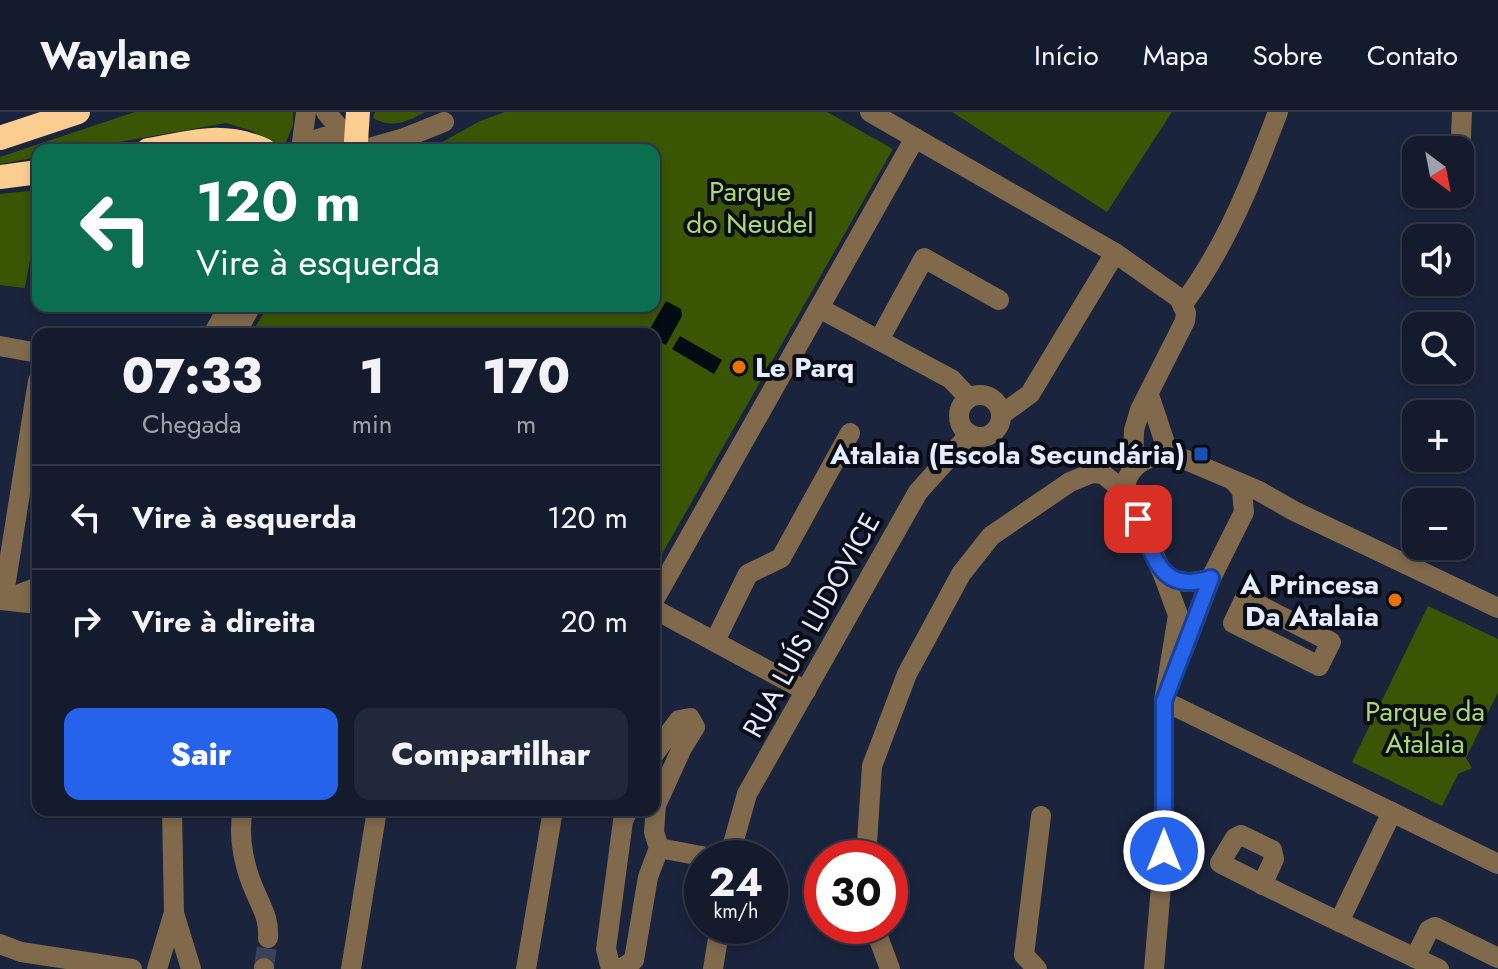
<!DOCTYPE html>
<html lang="pt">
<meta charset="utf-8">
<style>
body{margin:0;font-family:Jost,sans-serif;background:#212839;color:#f1f3f6;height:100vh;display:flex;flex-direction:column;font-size:30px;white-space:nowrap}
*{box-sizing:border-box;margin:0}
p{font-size:26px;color:#9da1aa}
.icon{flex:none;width:44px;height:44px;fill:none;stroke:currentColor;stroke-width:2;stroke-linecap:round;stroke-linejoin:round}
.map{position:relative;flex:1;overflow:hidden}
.drawer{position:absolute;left:32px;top:216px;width:628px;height:488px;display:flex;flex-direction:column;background:#141b2d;border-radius:16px;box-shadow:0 4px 12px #0003,0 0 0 2px #333949}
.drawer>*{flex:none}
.top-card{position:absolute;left:32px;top:32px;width:628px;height:168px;border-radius:16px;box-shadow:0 4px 12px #0003,0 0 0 2px #333949;background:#0b6e4f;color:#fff;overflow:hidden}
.needle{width:52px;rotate:148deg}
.controls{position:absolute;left:1402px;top:24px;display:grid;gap:16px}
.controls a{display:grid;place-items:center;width:72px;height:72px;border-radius:16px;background:#141b2d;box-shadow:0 4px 12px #0003,0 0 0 2px #333949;font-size:40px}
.speed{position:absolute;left:684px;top:728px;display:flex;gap:16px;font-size:40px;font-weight:700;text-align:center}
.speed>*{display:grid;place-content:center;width:104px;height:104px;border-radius:50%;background:#141b2d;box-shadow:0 4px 12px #0003,0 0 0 2px #333949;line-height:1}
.speed small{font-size:20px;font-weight:400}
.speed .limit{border:12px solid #d22;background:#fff;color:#111}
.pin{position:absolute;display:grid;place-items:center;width:68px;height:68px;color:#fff;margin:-34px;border-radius:16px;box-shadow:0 4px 12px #0006}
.me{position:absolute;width:88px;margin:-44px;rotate:0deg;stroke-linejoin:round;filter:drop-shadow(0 0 6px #0008)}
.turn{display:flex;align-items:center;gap:28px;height:168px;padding:0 32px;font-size:36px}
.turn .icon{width:104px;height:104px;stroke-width:2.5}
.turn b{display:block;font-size:56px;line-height:68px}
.eta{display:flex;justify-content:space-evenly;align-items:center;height:136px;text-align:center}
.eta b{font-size:48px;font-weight:800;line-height:56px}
.primary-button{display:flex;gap:16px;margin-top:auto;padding:16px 32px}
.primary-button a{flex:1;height:92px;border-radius:16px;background:#2563eb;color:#fff;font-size:32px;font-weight:800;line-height:92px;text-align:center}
.primary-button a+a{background:#212839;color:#f1f3f6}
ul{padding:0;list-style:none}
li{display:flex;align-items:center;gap:24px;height:104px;padding:0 32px;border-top:2px solid #333949}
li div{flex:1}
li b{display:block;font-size:30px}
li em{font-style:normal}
header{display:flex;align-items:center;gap:48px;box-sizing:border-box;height:112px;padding:0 40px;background:#141b2d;border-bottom:2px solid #333949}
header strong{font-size:38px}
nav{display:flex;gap:44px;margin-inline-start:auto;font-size:28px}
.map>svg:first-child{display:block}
</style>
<header>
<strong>Waylane</strong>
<nav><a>Início</a><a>Mapa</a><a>Sobre</a><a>Contato</a></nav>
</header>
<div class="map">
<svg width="1498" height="857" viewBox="0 0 1498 857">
<rect width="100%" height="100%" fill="#1a243c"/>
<g fill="#3a5605">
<polygon points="135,0 293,0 293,13 283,38 252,19 226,11 75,38 38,38 38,45 0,52 0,45"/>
<path d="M 375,0 L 425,0 C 407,10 392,17 373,6 Z"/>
<polygon points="505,0 827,0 893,37 654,456 654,222 251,222 268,194 654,194 654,38 428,38 480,9"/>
<polygon points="952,0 1172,0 1107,100"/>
<polygon points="38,78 38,149 30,148 25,176 0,173 0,82"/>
<polygon points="1428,494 1498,527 1498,580 1466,646 1472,656 1458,662 1442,694 1352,650"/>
</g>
<g fill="#020d13">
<polygon points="666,189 681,197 682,204 666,233 654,227 654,222 647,222"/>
<polygon points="680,224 722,248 714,262 672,237"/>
</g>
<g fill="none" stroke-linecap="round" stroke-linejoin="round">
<polyline stroke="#384259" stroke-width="20" stroke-dasharray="20 10" stroke-linecap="butt" points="264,856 268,826"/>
<g stroke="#816a4c" stroke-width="20">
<polyline points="326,0 346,24"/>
<polyline points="870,0 1115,141 1179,186 1186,201 1185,209 1140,298 1134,318 1133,357"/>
<polyline points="365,37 404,26 444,10"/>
<polyline points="301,38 306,0"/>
<path d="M 302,38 C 322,19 346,19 366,38"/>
<polyline points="1460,47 1462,0"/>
<polyline points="1458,86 1459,82"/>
<path d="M 1183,192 C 1226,135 1253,66 1278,0"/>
<polyline points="819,196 951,267 969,286"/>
<polyline points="213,222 229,194"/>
<polyline points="235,222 251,194"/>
<polyline points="879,228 924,146 999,188"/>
<polyline points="0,234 38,241"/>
<polyline points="1149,283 1169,343"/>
<circle cx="980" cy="304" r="21"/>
<polyline points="1001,303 1030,282 1115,141"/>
<path d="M 1163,462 C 1179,472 1193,472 1211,466"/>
<polygon points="1245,486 1331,530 1319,554 1233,511"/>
<polyline points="6,487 38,475"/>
<polyline points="0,488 38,492"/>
<polyline points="3,488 38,269"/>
<polyline points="654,488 915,26"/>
<polyline points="654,497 806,579"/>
<polyline points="715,529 748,462 781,446 850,321"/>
<polyline points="1182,542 1211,466 1244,400 1242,379 1235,370"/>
<polyline points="1164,589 1498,752"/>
<polyline points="172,698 174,801 191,857"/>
<path d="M 243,698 C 237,725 245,759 257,784 C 264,800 269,808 268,826"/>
<polyline points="659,736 712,746"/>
<polyline points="729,746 747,682 918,380 970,322"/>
<polyline points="866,746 872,654 907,562 961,462 991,424 1070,370 1092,361 1103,362 1125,380"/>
<path d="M 1262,773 L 1274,747 L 1272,738 L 1241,723 L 1235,726 L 1220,751 C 1292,788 1366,823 1439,857"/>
<polyline points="1339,810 1392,700"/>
<polyline points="874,814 890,857"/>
<polyline points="0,832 21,840 132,857"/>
<polyline points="1415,846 1429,818 1435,815 1498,846"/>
<polyline points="157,857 173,804"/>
<polyline points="264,857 264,856"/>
<polyline points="351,857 377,698"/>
<polyline points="526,857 553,698"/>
<polyline points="619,857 610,853 606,837 623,709 628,698"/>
<polyline points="621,857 634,848 648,765 659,736 654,720 656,693 682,636 695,615 690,606 679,608 654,642"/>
<polyline points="713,857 720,814"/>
<polyline points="1037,857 1024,843 1041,704"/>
<path d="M 1154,857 L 1164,739 L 1164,589 L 1178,503 L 1163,462 L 1125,380 C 1125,351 1154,339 1179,345 L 1259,379 L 1294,399 L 1498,496"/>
</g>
<g stroke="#fbcd91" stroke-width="24">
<polyline points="0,26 78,0"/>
<polyline points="356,29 358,0"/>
<path d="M 148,38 C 192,31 220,19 264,38"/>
<polyline points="0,65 38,60"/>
</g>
</g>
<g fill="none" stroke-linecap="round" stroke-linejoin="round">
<g stroke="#184099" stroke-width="20">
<path id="route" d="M 1138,407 C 1155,445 1160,483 1211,466 L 1164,589 L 1164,739"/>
</g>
<use href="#route" stroke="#2563eb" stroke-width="14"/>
</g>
<g fill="#e8710a" stroke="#090d18" stroke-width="3">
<circle cx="739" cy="255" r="8"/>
<circle cx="1395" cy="488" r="8"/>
</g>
<rect fill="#1a4fb4" stroke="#090d18" stroke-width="3" x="1193" y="334" width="16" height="16" rx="4"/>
<g text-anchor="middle" stroke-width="8" stroke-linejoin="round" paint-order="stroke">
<g font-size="28" fill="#abd96e" stroke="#090d18">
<text x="750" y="89">Parque<tspan x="750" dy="32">do Neudel</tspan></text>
<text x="1425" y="609">Parque da<tspan x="1425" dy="32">Atalaia</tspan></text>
</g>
<g font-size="28" font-weight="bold" fill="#e5ecfd" stroke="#090d18" text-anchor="end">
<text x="755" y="265" text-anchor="start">Le Parq</text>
<text x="1185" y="352">Atalaia (Escola Secundária)</text>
<text x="1379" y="482">A Princesa<tspan x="1379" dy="32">Da Atalaia</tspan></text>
</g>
<g font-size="28" fill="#e5ecfd" stroke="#090d18">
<text transform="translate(811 513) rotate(-61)" y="10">RUA LUÍS LUDOVICE</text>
</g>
</g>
</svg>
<div class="controls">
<a><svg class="needle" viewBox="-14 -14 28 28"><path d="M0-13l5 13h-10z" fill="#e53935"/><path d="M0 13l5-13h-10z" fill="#9da1aa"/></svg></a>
<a><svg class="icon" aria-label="sound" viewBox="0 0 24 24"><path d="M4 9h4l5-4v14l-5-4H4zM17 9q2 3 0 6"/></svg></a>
<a><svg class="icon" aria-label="search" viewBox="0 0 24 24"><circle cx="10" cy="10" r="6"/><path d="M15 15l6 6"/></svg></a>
<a>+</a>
<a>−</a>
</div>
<div class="speed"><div>24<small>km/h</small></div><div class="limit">30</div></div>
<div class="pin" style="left:1138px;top:407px;background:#d93025"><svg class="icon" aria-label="arrive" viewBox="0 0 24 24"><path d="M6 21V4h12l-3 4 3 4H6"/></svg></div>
<svg class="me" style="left:1164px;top:739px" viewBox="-20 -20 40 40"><circle r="17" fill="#2563eb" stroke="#fff" stroke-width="3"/><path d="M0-11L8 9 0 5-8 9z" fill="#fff"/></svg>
<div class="top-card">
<div class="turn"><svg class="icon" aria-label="left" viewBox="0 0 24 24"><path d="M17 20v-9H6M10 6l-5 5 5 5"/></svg><div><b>120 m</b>Vire à esquerda</div></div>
</div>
<section class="drawer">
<div class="eta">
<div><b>07:33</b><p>Chegada</p></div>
<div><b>1</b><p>min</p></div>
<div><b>170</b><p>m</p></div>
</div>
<ul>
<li><svg class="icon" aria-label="left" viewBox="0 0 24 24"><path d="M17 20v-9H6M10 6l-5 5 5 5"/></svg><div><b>Vire à esquerda</b></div><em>120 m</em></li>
<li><svg class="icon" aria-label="right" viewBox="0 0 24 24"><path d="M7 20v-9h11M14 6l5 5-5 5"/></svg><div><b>Vire à direita</b></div><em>20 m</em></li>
</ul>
<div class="primary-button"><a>Sair</a><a>Compartilhar</a></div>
</section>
</div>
